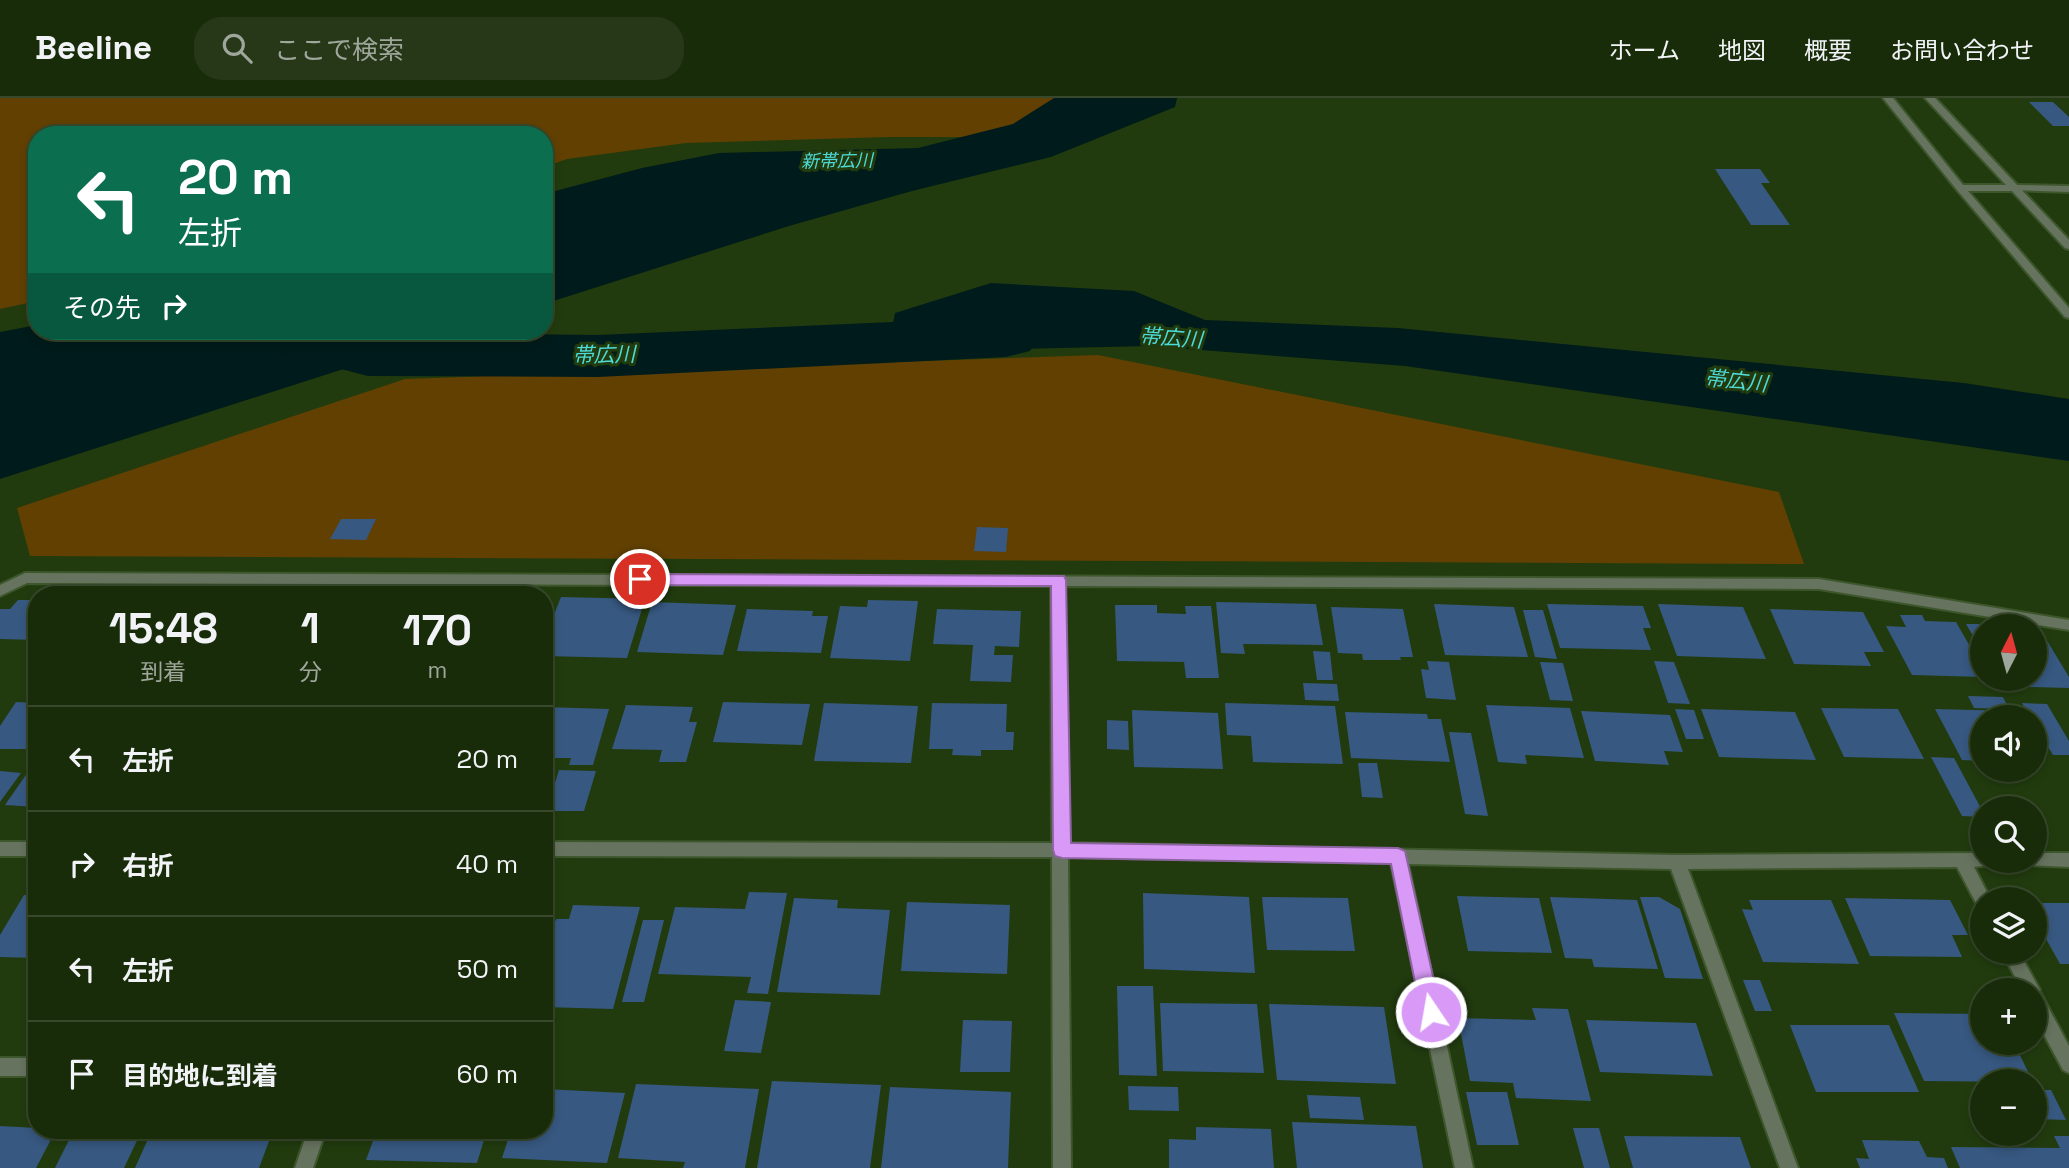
<!DOCTYPE html>
<html lang="ja">
<meta charset="utf-8">
<style>
body{margin:0;font-family:"Space Grotesk","Noto Sans JP",sans-serif;background:#263818;color:#f1f3f6;height:100vh;display:flex;flex-direction:column;font-size:26px;white-space:nowrap}
*{box-sizing:border-box;margin:0}
p{font-size:23px;color:#9fa79c}
.icon{flex:none;width:38px;height:38px;fill:none;stroke:currentColor;stroke-width:2;stroke-linecap:round;stroke-linejoin:round}
.map{position:relative;flex:1;overflow:hidden}
.panel{position:absolute;left:28px;top:488px;width:525px;height:553px;display:flex;flex-direction:column;background:#192c0a;border-radius:28px;box-shadow:0 4px 10px #0003,0 0 0 2px #37482b}
.panel>*{flex:none}
.guide{position:absolute;left:28px;top:28px;width:525px;height:214px;border-radius:28px;box-shadow:0 4px 10px #0003,0 0 0 2px #37482b;background:#0b6e4f;color:#fff;overflow:hidden}
.needle{width:46px;rotate:6deg}
.tools{position:absolute;left:1970px;top:516px;display:grid;gap:14px}
.tools a{display:grid;place-items:center;width:77px;height:77px;border-radius:50%;background:#192c0a;box-shadow:0 4px 10px #0003,0 0 0 2px #37482b;font-size:35px}
.pin{position:absolute;display:grid;place-items:center;width:60px;height:60px;color:#fff;margin:-30px;border:4px solid #fff;border-radius:50%;box-shadow:0 2px 7px #0007}
.me{position:absolute;width:77px;margin:-38px;rotate:348deg;stroke-linejoin:round;filter:drop-shadow(0 0 5px #0008)}
.turn{display:flex;align-items:center;gap:24px;height:147px;padding:0 35px;font-size:32px}
.turn .icon{width:91px;height:91px;stroke-width:2.5}
.turn b{display:block;font-size:49px;line-height:60px}
.then{display:flex;align-items:center;height:66px;padding:0 35px;background:#0003;gap:14px;font-size:26px}
.eta{display:flex;justify-content:space-evenly;align-items:center;height:119px;text-align:center}
.eta b{font-size:42px;font-weight:700;line-height:49px}
ul{padding:0;list-style:none}
li{display:flex;align-items:center;gap:21px;height:105px;padding:0 35px;border-top:2px solid #37482b}
li div{flex:1}
li b{display:block;font-size:26px}
li em{font-style:normal}
header{display:flex;align-items:center;gap:42px;box-sizing:border-box;height:98px;padding:0 35px;background:#192c0a;border-bottom:2px solid #37482b}
header strong{font-size:33px}
nav{display:flex;gap:38px;margin-inline-start:auto;font-size:24px}
.search{width:490px;height:63px;background:#263818;display:flex;align-items:center;gap:18px;box-sizing:border-box;padding:0 24px;border-radius:28px;color:#9fa79c;font-size:26px}
.map>svg:first-child{display:block}
</style>
<header>
<strong>Beeline</strong>
<div class="search"><svg class="icon" aria-label="search" viewBox="0 0 24 24"><circle cx="10" cy="10" r="6"/><path d="M15 15l6 6"/></svg>ここで検索</div>
<nav><a>ホーム</a><a>地図</a><a>概要</a><a>お問い合わせ</a></nav>
</header>
<div class="map">
<svg width="2069" height="1070" viewBox="0 0 2069 1070">
<rect width="100%" height="100%" fill="#213b0e"/>
<g fill="#614002">
<polygon points="0,0 1077,0 1063,16 969,39 889,39 686,45 567,61 544,69 544,37 37,37 37,203 0,211"/>
<polygon points="1098,257 1779,394 1804,466 30,458 17,410 405,281"/>
</g>
<g fill="#001b1b">
<polygon points="1054,0 1177,0 1175,9 1051,59 912,93 789,128 544,206 544,96 642,70 719,55 918,50 1013,26"/>
<polygon points="991,185 1134,193 1205,222 1398,230 1964,285 2069,301 2069,363 1405,268 1150,248 887,254 895,215"/>
<polygon points="37,227 37,233 462,233 0,381 0,234"/>
</g>
<g fill="none" stroke-linecap="round" stroke-linejoin="round">
<polygon fill="#001b1b" fill-rule="evenodd" points="1006,219 1030,225 1040,239 1030,253 1006,259 598,279 368,278 248,247 238,233 598,237"/>
</g>
<g fill="#375880">
<polygon points="2029,4 2053,4 2069,19 2069,28 2053,28"/>
<polygon points="1715,71 1760,71 1770,85 1761,85 1790,127 1751,127"/>
<polygon points="341,421 376,421 366,442 330,441"/>
<polygon points="977,429 1008,430 1006,454 974,453"/>
<polygon points="561,499 645,501 627,560 544,558 544,542"/>
<polygon points="18,502 37,502 37,542 0,541 0,511 10,511"/>
<polygon points="868,502 918,503 910,563 830,560 840,508 867,509"/>
<polygon points="652,504 736,507 723,557 637,554"/>
<polygon points="1216,504 1316,506 1323,547 1243,546 1245,556 1221,555"/>
<polygon points="1434,506 1514,509 1528,559 1445,557"/>
<polygon points="1547,506 1643,508 1651,530 1643,530 1651,552 1560,550"/>
<polygon points="1658,506 1743,509 1766,561 1677,558"/>
<polygon points="1115,507 1157,507 1157,515 1186,516 1185,508 1211,508 1219,580 1186,580 1184,564 1117,563"/>
<polygon points="1331,509 1403,511 1413,559 1400,559 1401,562 1363,562 1362,556 1338,555"/>
<polygon points="747,511 813,513 812,518 828,518 821,555 737,553"/>
<polygon points="937,511 1021,513 1019,549 995,548 994,557 1013,557 1011,584 970,583 973,547 933,546"/>
<polygon points="1770,511 1863,514 1884,554 1864,554 1871,568 1794,566"/>
<polygon points="1523,512 1543,512 1557,561 1535,559"/>
<polygon points="1900,517 1922,517 1925,523 1956,524 1983,571 1983,579 1912,577 1886,528 1906,529"/>
<polygon points="1966,526 1983,526 1983,555"/>
<polygon points="2035,540 2046,541 2069,579 2069,590 2029,589 2024,581 2035,581"/>
<polygon points="1313,553 1330,554 1333,582 1317,582"/>
<polygon points="1427,563 1449,564 1456,602 1426,600 1421,571 1429,572"/>
<polygon points="1654,563 1674,564 1690,606 1668,605"/>
<polygon points="1540,564 1563,565 1573,603 1550,602"/>
<polygon points="1303,585 1337,586 1339,603 1305,602"/>
<polygon points="1968,598 2003,599 2009,611 1974,610"/>
<polygon points="16,604 37,605 37,651 0,651 0,628"/>
<polygon points="723,604 810,606 802,647 713,644"/>
<polygon points="824,605 918,608 911,665 814,663"/>
<polygon points="932,605 1007,606 1006,634 1014,634 1013,652 981,652 981,658 952,657 953,651 929,651"/>
<polygon points="1225,605 1335,608 1343,666 1253,664 1251,638 1227,637"/>
<polygon points="2022,605 2047,606 2069,643 2069,657 2053,657 2035,628 2035,620 2030,620"/>
<polygon points="626,607 693,609 689,624 697,624 686,664 659,664 662,652 612,651"/>
<polygon points="1486,607 1570,610 1584,660 1525,657 1527,666 1498,664"/>
<polygon points="544,609 609,611 593,667 569,667 571,660 544,660"/>
<polygon points="1821,610 1898,611 1924,661 1844,659"/>
<polygon points="1675,611 1694,612 1704,641 1686,641"/>
<polygon points="1701,611 1795,614 1816,662 1719,659"/>
<polygon points="1935,611 2013,613 2017,620 1983,620 1983,663 1962,662"/>
<polygon points="1132,612 1218,615 1223,671 1134,669"/>
<polygon points="1581,613 1670,617 1683,654 1664,653 1669,667 1595,663"/>
<polygon points="1345,614 1427,616 1428,621 1441,621 1450,664 1351,660"/>
<polygon points="1107,622 1128,623 1129,652 1107,651"/>
<polygon points="1449,634 1471,635 1488,718 1465,716"/>
<polygon points="1931,659 1954,660 1983,714 1983,719 1962,718"/>
<polygon points="37,661 37,709 5,707"/>
<polygon points="1358,665 1377,665 1383,700 1362,699"/>
<polygon points="559,672 596,673 584,713 546,713"/>
<polygon points="0,673 21,675 0,704"/>
<polygon points="749,794 787,795 768,896 747,895 751,879 658,876 675,809 745,811"/>
<polygon points="1143,795 1249,799 1255,875 1144,871"/>
<polygon points="24,797 37,797 37,860 0,859 0,837"/>
<polygon points="1457,798 1539,800 1552,855 1468,853"/>
<polygon points="1262,799 1348,800 1355,853 1267,852"/>
<polygon points="1550,799 1637,802 1658,871 1594,869 1592,861 1565,860"/>
<polygon points="1640,799 1659,799 1680,811 1703,881 1665,880"/>
<polygon points="794,800 838,802 837,810 890,812 880,897 777,894"/>
<polygon points="1845,800 1950,802 1968,837 1952,837 1962,859 1870,858"/>
<polygon points="1749,802 1831,802 1859,866 1763,864 1742,811 1753,812"/>
<polygon points="907,804 1010,807 1007,876 901,873"/>
<polygon points="2035,805 2069,805 2069,866 2060,866 2035,821"/>
<polygon points="573,807 640,809 613,911 544,909 544,858 556,821 569,821"/>
<polygon points="643,822 664,822 644,904 622,904"/>
<polygon points="1743,882 1760,882 1772,913 1755,913"/>
<polygon points="1117,888 1153,888 1157,978 1119,977"/>
<polygon points="735,902 771,904 761,955 724,953"/>
<polygon points="1160,905 1257,906 1264,975 1163,973"/>
<polygon points="1269,906 1384,909 1396,986 1277,982"/>
<polygon points="1532,910 1568,911 1591,1003 1516,1000 1513,985 1470,983 1458,920 1536,922"/>
<polygon points="1894,915 1983,916 1983,945 2014,945 2033,984 1924,983"/>
<polygon points="963,922 1012,923 1010,974 960,974"/>
<polygon points="1586,922 1696,925 1713,978 1600,974"/>
<polygon points="1790,927 1889,927 1919,994 1816,994"/>
<polygon points="772,983 881,987 870,1070 757,1070"/>
<polygon points="636,986 759,991 745,1070 683,1070 685,1064 618,1060"/>
<polygon points="1128,988 1178,989 1179,1013 1129,1012"/>
<polygon points="890,989 1011,994 1008,1070 881,1070"/>
<polygon points="544,991 625,995 607,1065 502,1060 511,1032 544,1032"/>
<polygon points="2035,992 2051,992 2066,1022 2035,1021"/>
<polygon points="1466,994 1507,994 1519,1047 1477,1047"/>
<polygon points="1307,997 1360,999 1364,1022 1310,1020"/>
<polygon points="1292,1024 1416,1028 1423,1070 1297,1070"/>
<polygon points="0,1028 37,1030 37,1032 56,1032 36,1070 0,1070"/>
<polygon points="1196,1029 1271,1031 1274,1070 1169,1070 1169,1041 1196,1042"/>
<polygon points="1573,1030 1599,1030 1610,1070 1584,1070"/>
<polygon points="74,1032 142,1032 124,1070 55,1070"/>
<polygon points="152,1032 261,1032 259,1036 272,1035 259,1070 135,1070"/>
<polygon points="377,1032 487,1032 477,1065 366,1062"/>
<polygon points="1624,1038 1740,1039 1751,1070 1633,1070"/>
<polygon points="2054,1038 2069,1038 2069,1070 1960,1070 1951,1049 2060,1050"/>
<polygon points="1862,1042 1919,1043 1927,1059 1944,1060 1948,1070 1860,1070 1856,1060 1869,1061"/>
</g>
<g fill="none" stroke-linecap="round" stroke-linejoin="round">
<g stroke="#3d562c" stroke-width="4">
<g id="minor">
<polygon points="2016,87 2069,88 2069,94 2013,92 2013,88"/>
<polygon points="25,475 1819,481 2069,522 2069,532 1819,491 1065,488 1068,745 1677,757 1983,755 1983,763 1991,763 1989,767 1974,769 1991,802 1983,802 1983,809 1977,807 1957,769 1688,771 1798,1070 1780,1070 1671,771 1408,766 1473,1070 1455,1070 1391,765 1068,759 1071,1070 1053,1070 1052,759 544,758 544,744 1052,745 1051,488 27,485 0,498 0,487"/>
<rect x="0" y="744" width="37" height="14"/>
<polygon points="2035,755 2069,755 2069,769 2029,767 2027,763 2035,763"/>
<polygon points="2002,854 2019,854 2040,892 2038,895 2041,896 2069,948 2069,975 2063,972 2035,920 2035,892 2022,892"/>
<rect x="0" y="960" width="37" height="18"/>
<polygon points="308,1032 326,1032 313,1070 295,1070"/>
</g>
</g>
<g stroke="#3d562c" stroke-width="4">
<polygon id="tertiary" points="1883,0 1893,0 1963,87 2006,87 1925,0 1935,0 2069,142 2069,151 2065,150 2012,93 1968,93 2069,210 2069,220 2065,219 1957,92"/>
</g>
<use href="#minor" fill="#66735e" fill-rule="evenodd"/>
<use href="#tertiary" fill="#66735e" fill-rule="evenodd"/>
</g>
<polygon fill="#d99af7" stroke="#8d64a1" stroke-width="2" points="640,476 1064,478 1066,482 1071,745 1398,750 1405,753 1441,914 1438,921 1431,923 1424,921 1421,914 1391,766 1062,760 1055,758 1053,752 1051,488 640,487 632,481"/>
<g text-anchor="middle" stroke-width="6" stroke-linejoin="round" paint-order="stroke">
<g font-size="18" font-style="italic" fill="#4ddbda" stroke="#213b0e">
<text transform="translate(837 63) rotate(-1)" y="6">新帯広川</text>
</g>
<g font-size="21" font-style="italic" fill="#4ddbda" stroke="#213b0e">
<text transform="translate(1171 240) rotate(4)" y="7">帯広川</text>
<text transform="translate(604 257) rotate(-1)" y="7">帯広川</text>
<text transform="translate(1736 283) rotate(6)" y="7">帯広川</text>
</g>
</g>
</svg>
<div class="tools">
<a><svg class="needle" viewBox="-14 -14 28 28"><path d="M0-13l5 13h-10z" fill="#e53935"/><path d="M0 13l5-13h-10z" fill="#9fa79c"/></svg></a>
<a><svg class="icon" aria-label="sound" viewBox="0 0 24 24"><path d="M4 9h4l5-4v14l-5-4H4zM17 9q2 3 0 6"/></svg></a>
<a><svg class="icon" aria-label="search" viewBox="0 0 24 24"><circle cx="10" cy="10" r="6"/><path d="M15 15l6 6"/></svg></a>
<a><svg class="icon" aria-label="layers" viewBox="0 0 24 24"><path d="M12 4l9 5-9 5-9-5zM3 14l9 5 9-5"/></svg></a>
<a>+</a>
<a>−</a>
</div>
<div class="pin" style="left:640px;top:481px;background:#d93025"><svg class="icon" aria-label="arrive" viewBox="0 0 24 24"><path d="M6 21V4h12l-3 4 3 4H6"/></svg></div>
<svg class="me" style="left:1431px;top:914px" viewBox="-20 -20 40 40"><circle r="17" fill="#d99af7" stroke="#fff" stroke-width="3"/><path d="M0-11L8 9 0 5-8 9z" fill="#fff"/></svg>
<div class="guide">
<div class="turn"><svg class="icon" aria-label="left" viewBox="0 0 24 24"><path d="M17 20v-9H6M10 6l-5 5 5 5"/></svg><div><b>20 m</b>左折</div></div>
<div class="then">その先<svg class="icon" aria-label="right" viewBox="0 0 24 24"><path d="M7 20v-9h11M14 6l5 5-5 5"/></svg></div>
</div>
<section class="panel">
<div class="eta">
<div><b>15:48</b><p>到着</p></div>
<div><b>1</b><p>分</p></div>
<div><b>170</b><p>m</p></div>
</div>
<ul>
<li><svg class="icon" aria-label="left" viewBox="0 0 24 24"><path d="M17 20v-9H6M10 6l-5 5 5 5"/></svg><div><b>左折</b></div><em>20 m</em></li>
<li><svg class="icon" aria-label="right" viewBox="0 0 24 24"><path d="M7 20v-9h11M14 6l5 5-5 5"/></svg><div><b>右折</b></div><em>40 m</em></li>
<li><svg class="icon" aria-label="left" viewBox="0 0 24 24"><path d="M17 20v-9H6M10 6l-5 5 5 5"/></svg><div><b>左折</b></div><em>50 m</em></li>
<li><svg class="icon" aria-label="arrive" viewBox="0 0 24 24"><path d="M6 21V4h12l-3 4 3 4H6"/></svg><div><b>目的地に到着</b></div><em>60 m</em></li>
</ul>
</section>
</div>
